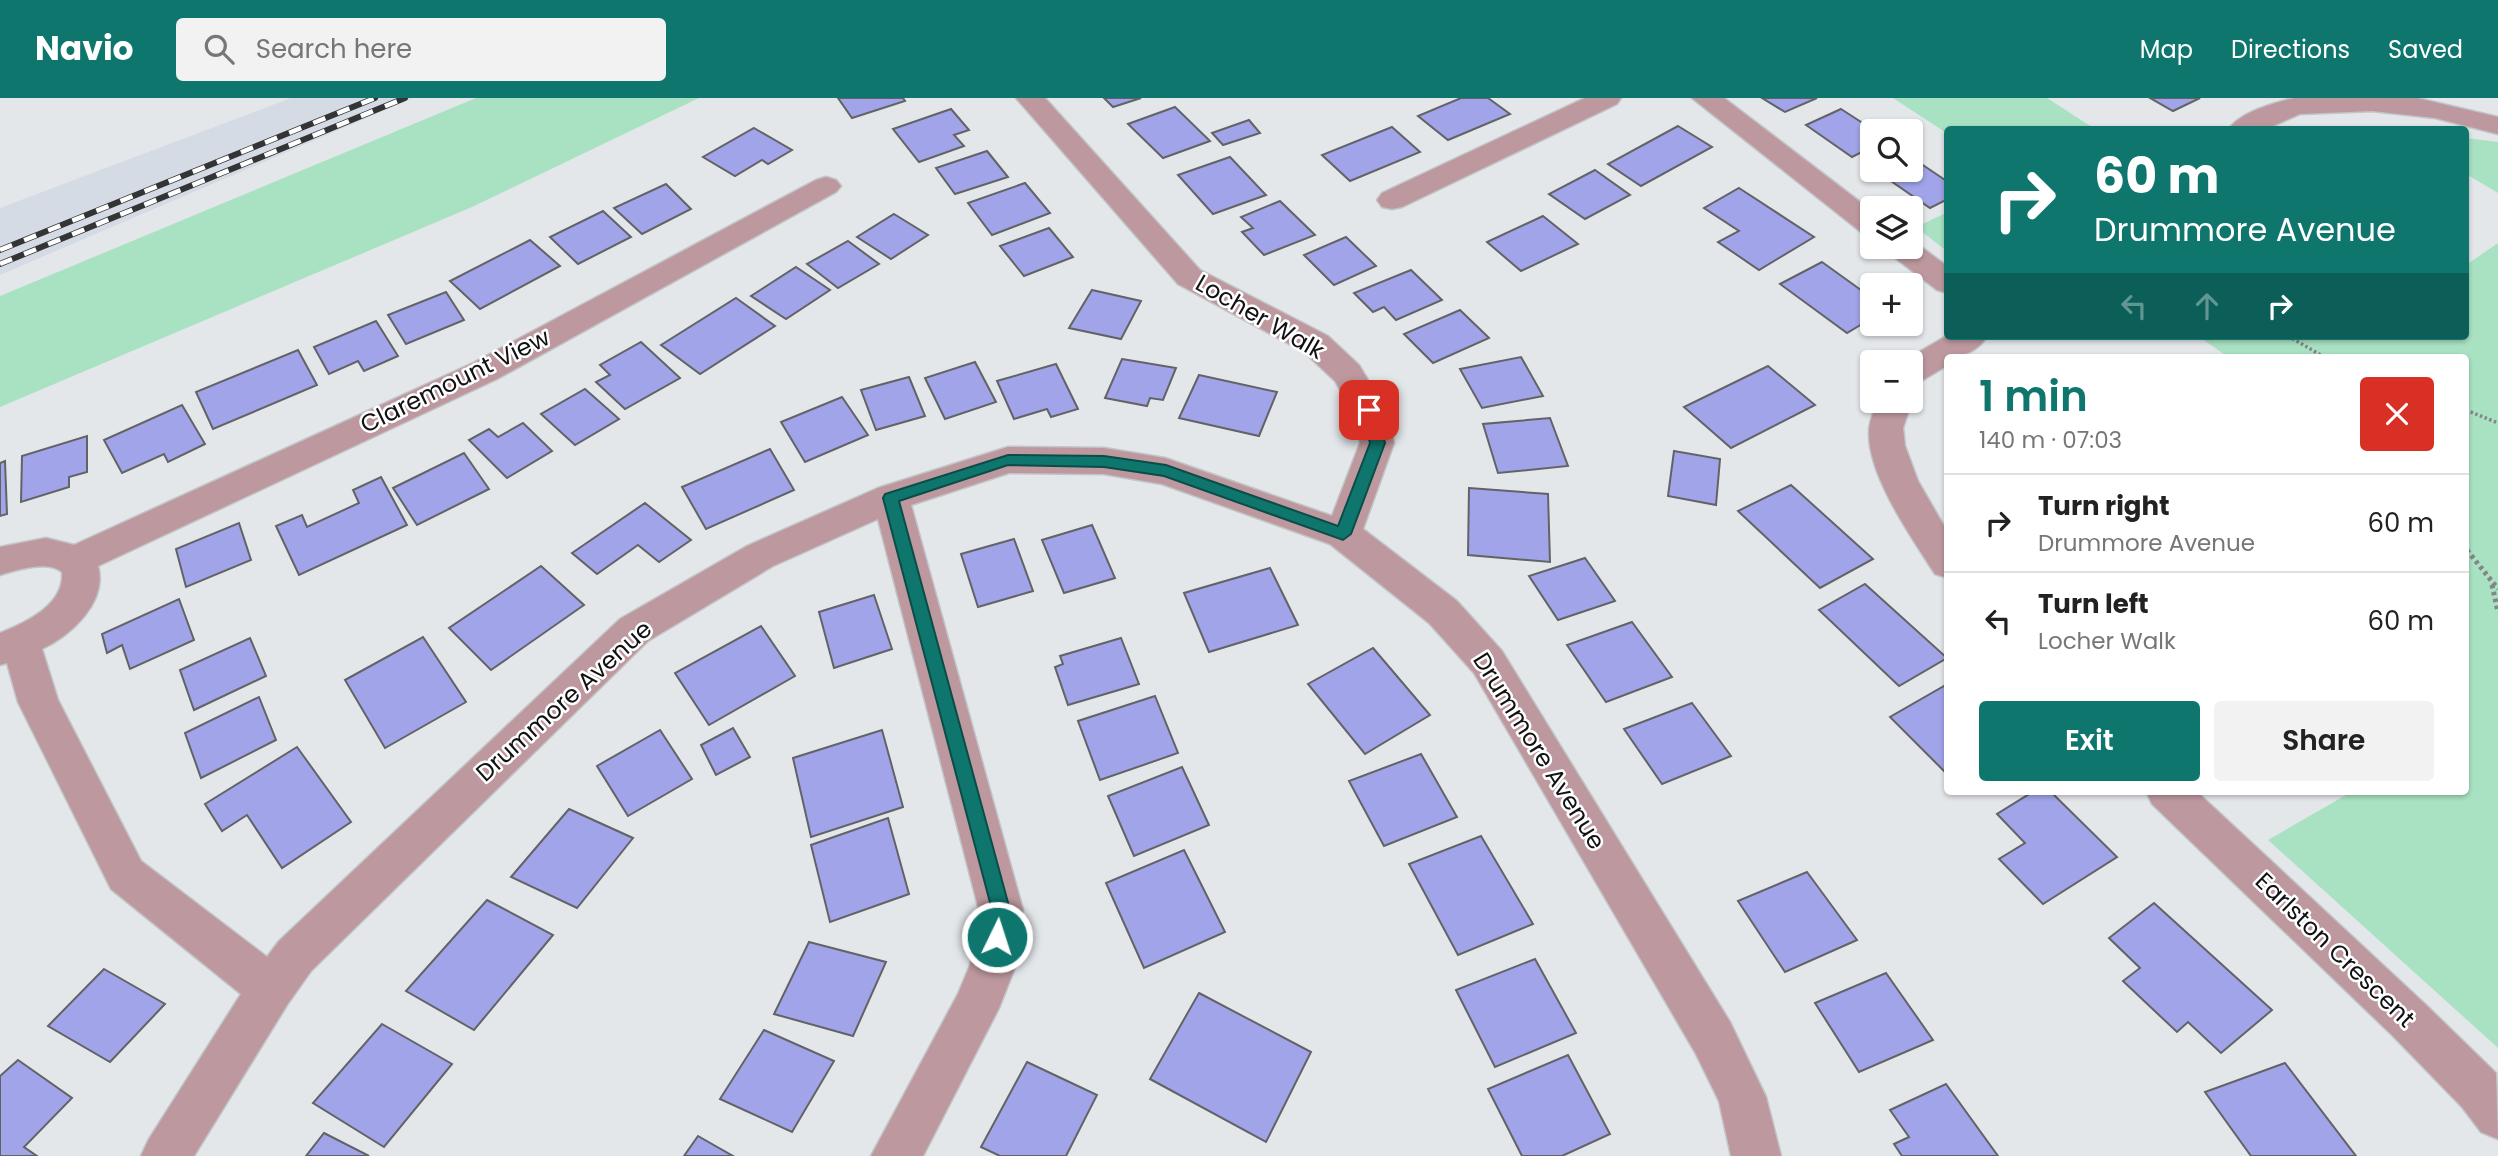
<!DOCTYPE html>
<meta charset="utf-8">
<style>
body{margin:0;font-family:Poppins,sans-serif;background:#f2f2f2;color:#222;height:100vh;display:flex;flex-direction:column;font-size:26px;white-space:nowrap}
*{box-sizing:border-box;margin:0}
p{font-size:23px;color:#767676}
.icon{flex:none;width:38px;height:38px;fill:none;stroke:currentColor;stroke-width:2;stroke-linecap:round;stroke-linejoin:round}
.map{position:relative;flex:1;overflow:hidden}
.sheet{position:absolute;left:1944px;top:256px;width:525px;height:441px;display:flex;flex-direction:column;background:#fff;border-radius:7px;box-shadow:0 2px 5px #0004}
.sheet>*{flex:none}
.guide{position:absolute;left:1944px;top:28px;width:525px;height:214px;border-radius:7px;box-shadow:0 2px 5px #0004;background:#0f766e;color:#fff;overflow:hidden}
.controls{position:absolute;left:1860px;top:21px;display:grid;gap:14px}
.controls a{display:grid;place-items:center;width:63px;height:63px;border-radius:7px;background:#fff;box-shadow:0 2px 5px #0004;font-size:35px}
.pin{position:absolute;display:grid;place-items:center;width:60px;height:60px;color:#fff;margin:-30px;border-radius:14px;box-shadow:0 4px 10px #0006}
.me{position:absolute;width:77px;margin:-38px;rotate:4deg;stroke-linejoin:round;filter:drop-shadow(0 0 5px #0008)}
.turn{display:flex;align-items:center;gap:24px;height:147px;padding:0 35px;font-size:32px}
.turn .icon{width:91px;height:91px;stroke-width:2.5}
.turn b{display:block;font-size:49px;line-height:60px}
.lanes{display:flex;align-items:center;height:66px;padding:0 35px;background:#0003;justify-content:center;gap:35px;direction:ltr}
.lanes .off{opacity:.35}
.round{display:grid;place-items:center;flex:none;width:74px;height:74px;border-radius:7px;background:#f2f2f2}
.head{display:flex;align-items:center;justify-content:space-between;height:119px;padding:0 35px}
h1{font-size:42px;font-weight:600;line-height:52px;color:#0f766e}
.button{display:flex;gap:14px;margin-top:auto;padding:14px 35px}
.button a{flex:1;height:80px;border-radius:7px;background:#0f766e;color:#fff;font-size:28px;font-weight:600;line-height:80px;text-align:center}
.button a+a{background:#f2f2f2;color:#222}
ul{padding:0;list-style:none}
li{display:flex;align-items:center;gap:21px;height:98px;padding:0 35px;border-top:2px solid #e0e0e0}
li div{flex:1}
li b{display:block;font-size:26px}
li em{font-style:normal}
header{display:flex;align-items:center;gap:42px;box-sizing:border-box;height:98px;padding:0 35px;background:#0f766e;color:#fff}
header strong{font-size:33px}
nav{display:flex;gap:38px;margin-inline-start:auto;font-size:24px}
.search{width:490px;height:63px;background:#f2f2f2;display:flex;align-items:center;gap:18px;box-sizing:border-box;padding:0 24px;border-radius:7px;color:#767676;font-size:26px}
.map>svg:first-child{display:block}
</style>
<header>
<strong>Navio</strong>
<div class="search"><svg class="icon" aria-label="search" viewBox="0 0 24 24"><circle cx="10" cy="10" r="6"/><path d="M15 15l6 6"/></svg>Search here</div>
<nav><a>Map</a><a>Directions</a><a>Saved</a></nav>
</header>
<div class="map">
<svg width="2498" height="1058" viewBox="0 0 2498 1058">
<rect width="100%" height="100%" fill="#e4e7ea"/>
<polygon fill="#d4dbe4" points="291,0 413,0 0,177 0,110"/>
<g fill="#a9e2c3">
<polygon points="476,0 699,0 472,109 0,309 0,198"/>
<polygon points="1893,0 2047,0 2095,31 1948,32 1948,36"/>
<polygon points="2466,40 2498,44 2498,95 2466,76"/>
<polygon points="1948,114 1948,154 1916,129"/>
<polygon points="2498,145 2498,950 2268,742 2353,693 2466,693 2466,259 2228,259 2198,238 2466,238 2466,167"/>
</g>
<g fill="#a1a4e9" stroke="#626366" stroke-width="2">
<polygon points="838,0 903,0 905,3 852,20"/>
<polygon points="1104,0 1141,0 1113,9"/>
<polygon points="1461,0 1488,0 1510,16 1448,42 1418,18"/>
<polygon points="1762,0 1817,0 1785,14"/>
<polygon points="2150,0 2200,0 2173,13"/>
<polygon points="1175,9 1210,43 1163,60 1128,26"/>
<polygon points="951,11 969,32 954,37 964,48 919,64 893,31"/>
<polygon points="1841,11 1875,33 1872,33 1872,49 1852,59 1806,27"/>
<polygon points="1249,22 1260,35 1223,47 1212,35"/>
<polygon points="1678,28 1712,49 1641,88 1608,66"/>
<polygon points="1392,29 1420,54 1350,83 1322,57"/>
<polygon points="754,30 792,52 768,66 762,62 735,78 703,59"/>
<polygon points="987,53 1008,79 955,96 936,70"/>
<polygon points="1230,59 1266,97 1213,116 1178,77"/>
<polygon points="1911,59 1948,84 1948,101 1930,110 1878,74 1911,72"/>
<polygon points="1595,72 1630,97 1585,121 1549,96"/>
<polygon points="1025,85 1050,115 992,137 968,105"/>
<polygon points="666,86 691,111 642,136 614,110"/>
<polygon points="1739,90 1814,139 1759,172 1718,144 1739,133 1704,110"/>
<polygon points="1280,103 1315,137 1264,157 1242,134 1253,130 1241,119"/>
<polygon points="603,113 631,139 578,166 550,139"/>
<polygon points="894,116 928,137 891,161 857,139"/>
<polygon points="1543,118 1578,146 1521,173 1487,144"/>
<polygon points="1049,130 1073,159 1024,178 1000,148"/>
<polygon points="1346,139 1376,168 1334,187 1304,157"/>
<polygon points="530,142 560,168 480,211 450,183"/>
<polygon points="848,143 879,166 838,190 807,166"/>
<polygon points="1822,164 1872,200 1872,220 1847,235 1780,186"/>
<polygon points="796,169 830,192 786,221 751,198"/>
<polygon points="1411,172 1442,202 1396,222 1384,209 1373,214 1354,195"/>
<polygon points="1092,192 1141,203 1121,241 1069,230"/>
<polygon points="446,194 464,222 406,246 388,217"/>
<polygon points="736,200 775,228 700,276 661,247"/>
<polygon points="1460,212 1489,240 1433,265 1404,236"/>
<polygon points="376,223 398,258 364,273 358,263 329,276 314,249"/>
<polygon points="641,244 680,280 625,311 596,284 610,277 600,267"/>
<polygon points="298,252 317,287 213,331 196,294"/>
<polygon points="1521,259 1543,298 1482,310 1460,271"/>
<polygon points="1122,261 1176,270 1163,302 1150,300 1147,308 1105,300"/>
<polygon points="975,264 996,304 945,321 925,280"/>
<polygon points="1056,266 1078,311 1051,319 1047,311 1014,321 997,283"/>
<polygon points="1768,268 1815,307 1731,350 1684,309"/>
<polygon points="1199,277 1277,294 1259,338 1179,320"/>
<polygon points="909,279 925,318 876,332 861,292"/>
<polygon points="585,291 619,321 575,347 541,316"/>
<polygon points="842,299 868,337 805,364 781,324"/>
<polygon points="182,307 205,346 168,364 164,356 122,375 104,342"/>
<polygon points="1550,320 1568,368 1498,375 1483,326"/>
<polygon points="523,325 552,353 507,380 469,342 489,331 498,339"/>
<polygon points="87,338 87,374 69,379 69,389 21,404 22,358"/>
<polygon points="770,351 794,392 706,431 682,389"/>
<polygon points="1674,353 1720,361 1716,407 1668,398"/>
<polygon points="464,355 489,391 417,427 393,390"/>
<polygon points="5,363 7,416 0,418 0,365"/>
<polygon points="381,379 407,427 299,477 276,428 302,417 307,429 359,405 353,392"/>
<polygon points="1791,387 1873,461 1820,490 1738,413"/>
<polygon points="1469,390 1548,396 1550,464 1468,457"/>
<polygon points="645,405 691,442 659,464 638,447 597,476 572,455"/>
<polygon points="239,425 251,462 186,489 176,451"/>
<polygon points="1092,427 1115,480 1064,495 1042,442"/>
<polygon points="1014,441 1033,493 978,509 961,456"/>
<polygon points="1585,460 1615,503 1558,522 1529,478"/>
<polygon points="541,468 584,507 491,572 449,530"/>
<polygon points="1270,470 1298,527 1209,554 1184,495"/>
<polygon points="1865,486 1947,560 1899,588 1819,512"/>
<polygon points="874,497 892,551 834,570 819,514"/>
<polygon points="179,501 194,542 130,571 122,547 107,555 102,536"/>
<polygon points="1632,524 1672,579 1606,604 1567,547"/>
<polygon points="761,528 795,578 709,627 675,575"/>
<polygon points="423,539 466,604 385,650 345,582"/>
<polygon points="250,540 266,578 194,612 180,572"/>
<polygon points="1121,540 1139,586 1068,607 1055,569 1063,566 1060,558"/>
<polygon points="1373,550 1430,617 1365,656 1308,586"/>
<polygon points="1944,588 1948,592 1948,677 1890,619"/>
<polygon points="1155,598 1178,655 1100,682 1078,623"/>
<polygon points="259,599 276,642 201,680 185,635"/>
<polygon points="1692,605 1731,658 1662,686 1624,631"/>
<polygon points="733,630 750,659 716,677 701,647"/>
<polygon points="660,632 692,681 628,718 597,668"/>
<polygon points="882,632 903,709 811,739 793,660"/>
<polygon points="297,649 351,724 282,770 247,717 222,733 205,706"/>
<polygon points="1421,656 1457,719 1384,748 1349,683"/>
<polygon points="1182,669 1209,727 1134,758 1108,698"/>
<polygon points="2034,693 2050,693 2117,759 2043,806 1999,761 2025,745 1997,716"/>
<polygon points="569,711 633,740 577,810 511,779"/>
<polygon points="888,720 909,796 830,824 811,747"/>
<polygon points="1481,738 1533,826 1458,857 1409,766"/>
<polygon points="1184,752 1225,834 1144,870 1106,785"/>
<polygon points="1807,774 1857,842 1785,874 1738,803"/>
<polygon points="487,802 553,837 474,932 406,893"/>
<polygon points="2154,805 2272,912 2221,955 2188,924 2177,934 2123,883 2140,870 2109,840"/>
<polygon points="809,844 886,864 853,938 774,916"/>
<polygon points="1535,861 1576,935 1495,969 1456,892"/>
<polygon points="104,871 165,906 110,964 48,928"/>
<polygon points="1886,875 1933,942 1859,974 1815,905"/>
<polygon points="1199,895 1311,954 1266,1044 1150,981"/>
<polygon points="382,926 452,966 384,1049 313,1005"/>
<polygon points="764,932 834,963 792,1034 720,1001"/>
<polygon points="1568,957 1610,1036 1562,1058 1522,1058 1488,991"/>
<polygon points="18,962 72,1000 24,1049 37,1058 0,1058 0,978"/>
<polygon points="1027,964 1097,997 1066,1058 1000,1058 981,1049"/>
<polygon points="2285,965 2356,1058 2251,1058 2205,994"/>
<polygon points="1946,986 1998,1058 1902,1058 1894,1046 1909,1039 1890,1012"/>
<polygon points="324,1035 369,1058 306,1058"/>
<polygon points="698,1038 733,1058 684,1058"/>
</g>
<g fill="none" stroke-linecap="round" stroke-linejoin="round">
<g stroke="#c2c5c7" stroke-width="3">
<g id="minor">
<path d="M 1016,0 L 1045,0 L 1200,172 L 1328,238 L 1359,267 L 1386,312 L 1394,345 L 1363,431 L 1457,503 L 1502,553 L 1730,924 L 1766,999 L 1781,1058 L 1731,1058 L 1719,1003 L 1696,956 L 1474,575 L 1429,525 L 1330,446 L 1162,386 L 1104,376 L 1009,375 L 911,407 L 1023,812 L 1016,867 L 999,910 L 923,1058 L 871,1058 L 958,896 L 970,867 L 979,812 L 878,421 L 773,468 L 648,543 L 311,873 L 287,907 L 194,1058 L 141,1058 L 149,1041 L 241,896 L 111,791 L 18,604 L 7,565 L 0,567 L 0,535 C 25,525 65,507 62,474 C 47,462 17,472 0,477 L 0,449 L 46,440 L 74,447 L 473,265 L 816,82 L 826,79 L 836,82 L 841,88 L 836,94 L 497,281 L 98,468 C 108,504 71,537 42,551 L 58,602 L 141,763 L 267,859 L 279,843 L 620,521 L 747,448 L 878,390 L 1008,349 L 1104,350 L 1165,360 L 1332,418 L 1360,345 L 1352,312 L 1335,283 L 1304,254 L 1178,186 Z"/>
<polygon points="1585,0 1621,0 1617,6 1402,109 1392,111 1382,109 1377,102 1382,95"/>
<polygon points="1692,0 1724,0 1872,113 1872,136 1861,134"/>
<path d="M 2294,0 L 2417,0 L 2498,19 L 2498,36 L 2435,20 L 2372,13 L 2300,16 L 2264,32 L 2228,32 C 2240,14 2274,5 2294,0 Z"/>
<polygon points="1912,142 1948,169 1948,195 1937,192 1890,156 1886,149 1911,149"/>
<path d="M 1948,237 L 1987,238 C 1979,252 1964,259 1948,259 L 1948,267 L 1923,282 L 1911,286 L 1911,264 L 1902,264 Z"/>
<path d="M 1911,301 L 1912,303 L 1903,330 L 1905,348 L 1918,383 L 1948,435 L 1948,480 L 1935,476 C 1912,440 1868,378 1869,334 C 1869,323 1874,313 1878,303 Z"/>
<polygon points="2146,693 2196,693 2425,906 2496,975 2498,1041 2481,1034 2462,1009 2393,938 2152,706"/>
</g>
</g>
<g stroke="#838587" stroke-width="3.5" stroke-dasharray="2.5 2.5" stroke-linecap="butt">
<polyline points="2288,238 2324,259"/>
<polyline points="2466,312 2498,325"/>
<polyline points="2466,451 2468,453"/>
</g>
<g stroke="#838587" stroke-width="5" stroke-dasharray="3.5 3.5" stroke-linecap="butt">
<polyline points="2467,452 2498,491"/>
<polyline points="2492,487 2498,514"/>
</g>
<use href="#minor" fill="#bd999f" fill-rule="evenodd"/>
<g stroke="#333435" stroke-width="6">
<g id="rail">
<polyline points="0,152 375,0"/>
<polyline points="0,166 405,0"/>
</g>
</g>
<use href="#rail" stroke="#fff" stroke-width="4.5" stroke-dasharray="13" stroke-linecap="butt"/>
</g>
<polygon fill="#0f766e" stroke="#0a4d48" stroke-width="2" points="1369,307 1376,312 1385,345 1351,436 1343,442 1164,378 1104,369 1008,367 899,403 1010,812 1004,845 997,848 990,845 988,839 992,812 883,400 885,396 1008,357 1104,358 1166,367 1338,428 1370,345 1362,312"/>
<g text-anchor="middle" stroke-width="5" stroke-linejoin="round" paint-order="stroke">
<g font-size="24" fill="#101112" stroke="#fff">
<text transform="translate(1260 219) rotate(30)" y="8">Locher Walk</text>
<text transform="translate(455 283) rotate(-26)" y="8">Claremount View</text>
<text transform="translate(564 603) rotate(-42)" y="8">Drummore Avenue</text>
<text transform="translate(1539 653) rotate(58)" y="8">Drummore Avenue</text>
<text transform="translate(2335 852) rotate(44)" y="8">Earlston Crescent</text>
</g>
</g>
</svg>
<div class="controls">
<a><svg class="icon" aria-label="search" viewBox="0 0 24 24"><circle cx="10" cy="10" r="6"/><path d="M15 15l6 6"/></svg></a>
<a><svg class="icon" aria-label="layers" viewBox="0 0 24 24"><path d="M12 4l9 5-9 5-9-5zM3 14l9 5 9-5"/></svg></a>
<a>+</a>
<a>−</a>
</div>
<div class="pin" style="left:1369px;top:312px;background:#d93025"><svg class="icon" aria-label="arrive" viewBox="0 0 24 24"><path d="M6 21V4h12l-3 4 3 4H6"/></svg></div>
<svg class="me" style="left:997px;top:839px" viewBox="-20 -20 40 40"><circle r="17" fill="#0f766e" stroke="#fff" stroke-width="3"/><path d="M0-11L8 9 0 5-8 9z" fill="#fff"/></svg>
<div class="guide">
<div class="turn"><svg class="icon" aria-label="right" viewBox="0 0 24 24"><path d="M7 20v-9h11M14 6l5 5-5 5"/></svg><div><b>60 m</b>Drummore Avenue</div></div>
<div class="lanes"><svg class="icon off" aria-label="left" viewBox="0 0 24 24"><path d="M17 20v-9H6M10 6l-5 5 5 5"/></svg><svg class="icon off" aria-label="ahead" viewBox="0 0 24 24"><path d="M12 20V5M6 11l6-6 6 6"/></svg><svg class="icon" aria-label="right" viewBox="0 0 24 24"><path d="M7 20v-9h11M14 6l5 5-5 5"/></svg></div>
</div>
<section class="sheet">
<div class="head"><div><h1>1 min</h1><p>140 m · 07:03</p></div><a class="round" style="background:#d93025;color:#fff"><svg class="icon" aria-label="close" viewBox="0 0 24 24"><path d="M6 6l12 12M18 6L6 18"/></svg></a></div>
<ul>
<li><svg class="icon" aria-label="right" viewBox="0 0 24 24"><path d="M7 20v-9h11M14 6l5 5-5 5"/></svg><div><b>Turn right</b><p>Drummore Avenue</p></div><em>60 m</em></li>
<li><svg class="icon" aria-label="left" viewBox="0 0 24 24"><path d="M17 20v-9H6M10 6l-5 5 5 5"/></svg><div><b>Turn left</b><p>Locher Walk</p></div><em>60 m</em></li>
</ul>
<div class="button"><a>Exit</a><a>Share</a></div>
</section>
</div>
